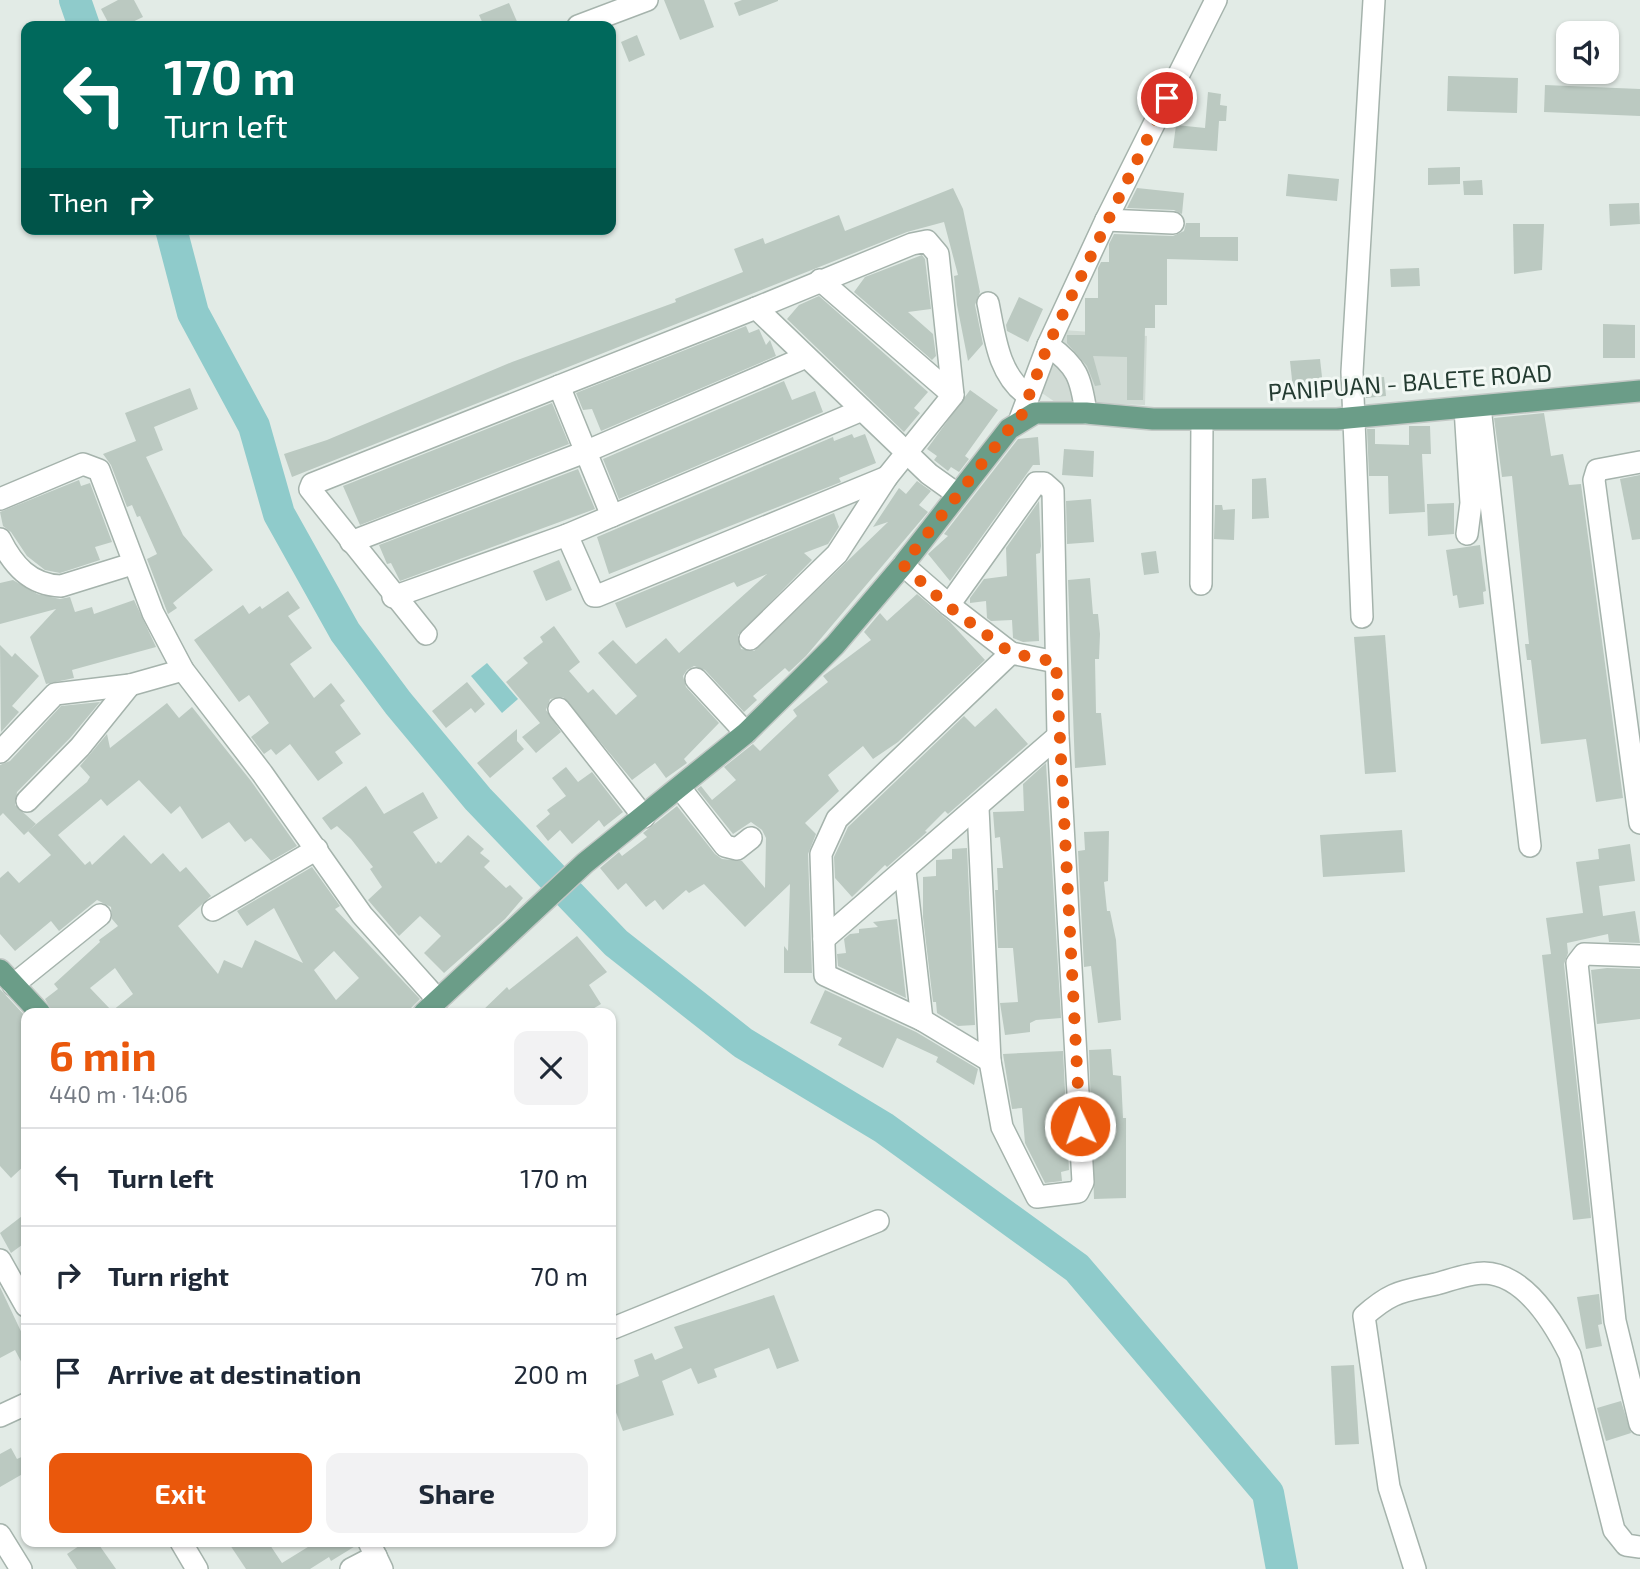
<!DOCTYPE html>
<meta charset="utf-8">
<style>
body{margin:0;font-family:"Exo 2",sans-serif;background:#f2f2f3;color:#1f2937;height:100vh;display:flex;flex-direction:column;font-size:26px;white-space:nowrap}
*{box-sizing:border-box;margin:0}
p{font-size:23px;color:#747a83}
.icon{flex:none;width:38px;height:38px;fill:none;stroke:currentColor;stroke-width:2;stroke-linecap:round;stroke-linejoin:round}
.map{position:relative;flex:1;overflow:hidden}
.drawer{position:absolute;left:21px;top:1008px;width:595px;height:539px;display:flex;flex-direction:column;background:#fff;border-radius:14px;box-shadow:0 2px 5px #0004}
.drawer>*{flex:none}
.banner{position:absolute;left:21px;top:21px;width:595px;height:214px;border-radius:14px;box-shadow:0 2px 5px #0004;background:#00695c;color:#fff;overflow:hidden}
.fabs{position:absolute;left:1556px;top:21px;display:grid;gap:14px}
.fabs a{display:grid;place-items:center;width:63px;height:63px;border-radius:14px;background:#fff;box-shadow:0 2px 5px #0004;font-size:35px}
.pin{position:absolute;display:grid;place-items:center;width:60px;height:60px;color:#fff;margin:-30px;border:4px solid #fff;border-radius:50%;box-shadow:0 2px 7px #0007}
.me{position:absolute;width:77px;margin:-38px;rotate:357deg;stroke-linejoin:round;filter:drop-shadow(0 0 5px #0008)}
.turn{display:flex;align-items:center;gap:24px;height:147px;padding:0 28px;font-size:32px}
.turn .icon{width:91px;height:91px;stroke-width:2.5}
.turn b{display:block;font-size:49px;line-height:60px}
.then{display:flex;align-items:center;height:66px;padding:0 28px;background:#0003;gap:14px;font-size:26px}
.round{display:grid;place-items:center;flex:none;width:74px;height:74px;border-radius:14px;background:#f2f2f3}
.head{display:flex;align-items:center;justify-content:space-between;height:119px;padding:0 28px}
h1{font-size:42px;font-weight:700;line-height:52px;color:#ea580c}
.button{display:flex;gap:14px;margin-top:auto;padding:14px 28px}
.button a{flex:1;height:80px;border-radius:14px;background:#ea580c;color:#fff;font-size:28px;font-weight:700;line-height:80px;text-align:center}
.button a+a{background:#f2f2f3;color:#1f2937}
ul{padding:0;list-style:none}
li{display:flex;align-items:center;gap:21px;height:98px;padding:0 28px;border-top:2px solid #e0e1e3}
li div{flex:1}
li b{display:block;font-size:26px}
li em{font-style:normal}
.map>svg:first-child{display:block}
</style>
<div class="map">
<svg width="1640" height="1569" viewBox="0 0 1640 1569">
<rect width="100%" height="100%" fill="#e2ebe6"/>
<polygon fill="#d1dbd5" points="1063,330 1147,336 1145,405 1055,402 1042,393 1039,384"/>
<polygon fill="#8fcbcb" points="487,663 518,699 502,713 471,676"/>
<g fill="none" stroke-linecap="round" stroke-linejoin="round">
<g stroke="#8fcbcb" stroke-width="32">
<polyline points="75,0 84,26"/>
<polyline points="171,229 193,313 254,426 279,514 345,632 398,703 478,799 616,943 743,1043 884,1128 1077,1268 1268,1493 1282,1569"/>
</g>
</g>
<g fill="#bbc9c1" fill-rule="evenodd">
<polygon points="118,0 134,0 143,17 124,26 110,26 101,9"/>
<polygon points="664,0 704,0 714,27 680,40"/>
<polygon points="742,0 778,0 778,1 739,16 734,3"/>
<polygon points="509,3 519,26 484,26 479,15"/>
<polygon points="637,35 645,55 629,62 621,42"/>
<polygon points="1448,76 1518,78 1517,113 1447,111"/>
<polygon points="1545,85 1640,89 1640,116 1544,112"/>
<polygon points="1208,92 1221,94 1220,105 1227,106 1226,121 1219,121 1217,151 1173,148 1176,125 1205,128"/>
<polygon points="1460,167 1460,184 1428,185 1428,168"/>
<polygon points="1288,174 1339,179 1337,201 1286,196"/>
<polygon points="1482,180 1483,195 1464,195 1463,181"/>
<polygon points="953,188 963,209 980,292 975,305 983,344 968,361 957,305 954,276 958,275 944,222 907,232 292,477 284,454 327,440 512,362 676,302 675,299 743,272 734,249 763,238 765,244 839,215 845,231"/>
<polygon points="1137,188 1184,193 1182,214 1174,210 1127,208"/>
<polygon points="1639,203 1640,224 1610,226 1609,204"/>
<polygon points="1186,223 1200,223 1200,237 1238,237 1238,261 1167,259 1167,305 1155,305 1155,328 1145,328 1143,400 1127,400 1127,357 1093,356 1101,385 1095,386 1087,366 1067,343 1067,335 1085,335 1085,298 1098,298 1098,268 1101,262 1109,262 1109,244 1114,234 1173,236 1184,231"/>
<polygon points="1513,224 1544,224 1542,270 1514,274"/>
<polygon points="922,255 925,259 931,309 908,312 933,334 936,356 932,360 854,292 865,277"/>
<polygon points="1419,268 1420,286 1391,287 1390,269"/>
<polygon points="819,296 928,392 914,408 920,413 904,432 787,319 799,305"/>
<polygon points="1019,297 1043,309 1028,342 1007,331 1006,325"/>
<polygon points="1603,324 1635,325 1635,358 1603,358"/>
<polygon points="746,326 749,333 759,329 766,345 770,340 776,356 601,431 592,409 583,410 576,393"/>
<polygon points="1320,359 1323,386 1293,389 1290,361"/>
<polygon points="1384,377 1386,396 1366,398 1365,378"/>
<polygon points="784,381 792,400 815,391 823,412 619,499 603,459"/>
<polygon points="190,388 198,409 154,427 163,450 146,457 183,535 213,570 173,603 177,608 168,614 147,559 157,554 140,516 137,517 132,505 127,507 111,465 103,454 136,441 125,413"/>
<polygon points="970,390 998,410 965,456 969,459 959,472 951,467 948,471 934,460 937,456 927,449"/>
<polygon points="552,403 569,444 360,525 343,486"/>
<polygon points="1544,413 1551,456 1563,454 1569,485 1581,484 1623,798 1596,802 1586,739 1541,744 1531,660 1527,660 1525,644 1529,644 1512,476 1502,477 1494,418"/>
<polygon points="1409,426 1430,426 1431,454 1422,454 1425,512 1389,514 1388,476 1369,476 1367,429 1375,429 1375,444 1409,445"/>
<polygon points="852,434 854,438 865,434 876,463 839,478 841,482 609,574 597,537 833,437 834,441"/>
<polygon points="1038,437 1040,465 1033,465 950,581 928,554 948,536 944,534 1018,439"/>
<polygon points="1064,449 1094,451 1093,477 1062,475"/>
<polygon points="578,469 595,509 400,581 391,563 387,564 379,545"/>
<polygon points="1640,475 1640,539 1632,540 1620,479"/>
<polygon points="1266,478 1269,518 1252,519 1252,479"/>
<polygon points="79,480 81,486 90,483 112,542 95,547 100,560 60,573 45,570 27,556 11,532 3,526 0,512"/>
<polygon points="917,481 931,491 919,505 928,512 806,656 789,672 785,668 753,696 757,700 744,712 705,670 694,666 687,670 683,676 686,687 719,723 684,759 687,763 666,778 655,763 632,780 563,697 550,699 546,710 561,732 536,753 522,737 540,723 506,682 528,663 523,658 543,642 540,637 554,626 580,662 569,671 588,693 593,689 616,715 637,696 598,653 613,640 636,664 666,638 679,653 767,574 737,587 734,582 626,628 615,603 834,513 839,527 828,544 804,553 812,560 738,635 741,649 754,651 888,522 873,527 899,488 906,494"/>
<polygon points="1091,499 1094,542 1067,544 1066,501"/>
<polygon points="1039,501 1041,546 1040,553 1036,554 1039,641 1023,642 1013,638 1012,620 991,621 987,618 986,601 970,603 970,598 984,579 1007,576 1006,548"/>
<polygon points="1454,503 1454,534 1428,536 1427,504"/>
<polygon points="1215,505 1222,505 1223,510 1235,509 1234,540 1214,539"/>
<polygon points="1480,545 1486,591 1483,592 1484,604 1459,608 1457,595 1453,596 1446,550"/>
<polygon points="1156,551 1159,573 1144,575 1141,553"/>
<polygon points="559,560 572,590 546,601 533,571"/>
<polygon points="1090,578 1093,614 1098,614 1100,634 1099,659 1095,659 1096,713 1101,713 1106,765 1075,768 1068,580"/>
<polygon points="13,580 37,594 60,599 70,597 75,612 92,607 94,614 134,600 156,647 72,670 74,678 46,684 30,637 56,609 0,624 0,583"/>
<polygon points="288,591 300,608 288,616 312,648 290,664 314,698 331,683 345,701 340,705 361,734 335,752 343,763 318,781 290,744 276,755 271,749 264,754 251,737 269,723 249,695 239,702 194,640 243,605 249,614 260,606 262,609"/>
<polygon points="917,594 950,622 985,660 898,742 873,759 863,746 828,775 839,791 805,823 816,834 808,854 812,973 784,973 784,946 788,951 790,884 745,927 704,884 689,893 686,890 663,910 655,900 646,907 626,883 618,890 600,868 619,852 622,856 647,837 643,833 677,806 715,854 722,859 742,861 765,888 766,838 762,830 751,822 733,834 697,789 701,786 712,800 736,780 724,767 753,744 760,751 797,716 793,710 828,682 823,676 871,640 864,632 880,613 887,621"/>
<polygon points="1385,635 1396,772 1365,774 1354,637"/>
<polygon points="0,645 12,657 15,653 39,676 12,706 19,712 1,732"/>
<polygon points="467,682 485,704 475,713 471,708 446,728 432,711"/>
<polygon points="100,702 70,738 17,792 15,805 36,824 24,835 3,813 0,816 0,765 10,761 61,706"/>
<path d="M 167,703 L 179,718 L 192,707 L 251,781 L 297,846 L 271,861 L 251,838 L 245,842 L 229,822 L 202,839 L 180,806 L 171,814 L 139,780 L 107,806 L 101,799 L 58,835 L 85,865 L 90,861 L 92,865 L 124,835 L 151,864 L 163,853 L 180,872 L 186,867 L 211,896 L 178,926 L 218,974 L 224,960 L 242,968 L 255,940 L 303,963 L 274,908 L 247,926 L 237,911 L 312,867 L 340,906 L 335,909 L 420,999 L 406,1013 L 53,1013 L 45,999 L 58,989 L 54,984 L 100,942 L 99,940 L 118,926 L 112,919 L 111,907 L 97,900 L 59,931 L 51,921 L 15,951 L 0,934 L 0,878 L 8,871 L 19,883 L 51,855 L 28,831 L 87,782 L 90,777 L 80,766 L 107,734 L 110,748 ZM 334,951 L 359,978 L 336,1000 L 314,970 ZM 115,968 L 133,994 L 112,1011 L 90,988 Z"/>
<polygon points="996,708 1028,744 948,814 945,811 925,831 927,832 887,867 885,865 852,897 835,878 834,857 848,827 964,716 975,727"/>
<polygon points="517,729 517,741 524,749 490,778 477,763"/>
<polygon points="1046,763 1061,1018 1036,1020 1030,1023 1030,1032 1005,1035 1000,1003 1018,1002 1013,948 998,948 995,890 998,890 997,868 1003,868 1000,837 995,838 993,812 1024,811 1023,784"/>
<polygon points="566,767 578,782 592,772 623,812 604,827 599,820 572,844 560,830 548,841 536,826 550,814 547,810 566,796 552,778"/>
<polygon points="366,786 384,814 423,792 438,818 413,832 436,864 438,861 441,863 468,835 484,849 480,853 490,861 484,867 506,888 510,885 523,898 505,919 444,973 424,953 441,936 420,916 399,936 368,900 382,887 370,869 373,867 351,839 337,826 331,830 322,818"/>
<polygon points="1402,830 1405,872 1323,877 1320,835"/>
<polygon points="1109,831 1108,881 1104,882 1107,911 1110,911 1116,940 1121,1020 1098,1023 1091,966 1084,967 1078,851 1085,850 1084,832"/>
<polygon points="1630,844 1635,881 1599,886 1603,916 1635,911 1640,943 1609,942 1608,934 1567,943 1568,953 1564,964 1591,1218 1573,1220 1542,955 1551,954 1546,918 1583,913 1576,862 1599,859 1598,849"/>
<polygon points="967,848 975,1025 958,1026 937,1013 936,1002 933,1002 923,917 923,877 936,876 936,860 952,859 952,849"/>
<polygon points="897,919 906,998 838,966 837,954 846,953 844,939 850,934 859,933 859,929 878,927 873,922"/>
<polygon points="577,936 607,972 589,985 601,1004 586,1013 480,1013 507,987 509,990"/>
<polygon points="1607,968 1640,969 1640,1019 1597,1024 1591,970"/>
<polygon points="0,989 26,1017 26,1164 11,1178 0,1166"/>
<polygon points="825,990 916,1032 978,1069 974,1085 936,1062 938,1057 897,1038 883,1068 838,1045 842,1038 810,1023"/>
<polygon points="1111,1049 1113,1075 1121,1076 1123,1118 1126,1118 1126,1198 1094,1199 1089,1050"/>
<polygon points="1063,1051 1069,1170 1061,1172 1062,1181 1045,1183 1025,1143 1022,1108 1012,1109 1003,1054"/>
<polygon points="26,1213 26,1242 11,1253 0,1233"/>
<polygon points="0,1287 26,1342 26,1371 15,1350 0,1358"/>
<polygon points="1599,1294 1602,1324 1598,1325 1602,1346 1586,1349 1577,1297"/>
<polygon points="774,1295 799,1361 777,1369 769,1348 714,1369 717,1377 698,1384 691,1368 662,1381 674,1415 623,1431 611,1399 611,1387 639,1376 634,1360 652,1353 655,1360 683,1348 674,1327"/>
<polygon points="1354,1365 1359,1444 1335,1445 1331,1366"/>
<polygon points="1621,1401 1631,1433 1606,1441 1597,1408"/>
<polygon points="11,1448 17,1459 26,1455 26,1472 0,1487 0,1454"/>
<polygon points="85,1542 97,1542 116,1569 77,1569 67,1554"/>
<polygon points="228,1542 268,1542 282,1563 316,1542 356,1542 357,1545 331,1561 329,1557 310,1569 246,1569"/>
</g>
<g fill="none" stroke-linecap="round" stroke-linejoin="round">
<g stroke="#a5b3ac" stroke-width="24">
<g id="minor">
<polyline points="578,26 647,0"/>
<polyline points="1106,220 1173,223"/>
<polyline points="820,280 953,395"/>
<path d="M 988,303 C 995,337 998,374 1027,395"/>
<polyline points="756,308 929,474 957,494"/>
<path d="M 1048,345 C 1077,366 1081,377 1086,413"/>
<polyline points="559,386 612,516"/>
<polyline points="1480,407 1530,846"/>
<polyline points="1465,408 1471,503 1467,534"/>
<polyline points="1019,422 1048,345 1106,220 1216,0"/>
<polyline points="1640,462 1597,470 1594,480 1640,823"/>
<polyline points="0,499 83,464 99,470 153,613 183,670 262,773 362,915 438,1000"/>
<polyline points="567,535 594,596 597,596 887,477"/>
<path d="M 0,539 C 13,565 30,585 61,586 L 132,564"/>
<polyline points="351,542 585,452 806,357"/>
<polyline points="903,565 949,605 1011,653"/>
<polyline points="1201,584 1202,420"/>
<polyline points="393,597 567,535 862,410"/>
<polyline points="949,605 1036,483 1044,483 1053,491 1058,736 1083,1182 1078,1192 1037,1197 1002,1127 990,1061 978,808"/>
<polyline points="1362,617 1352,372 1374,0"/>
<polyline points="426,634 310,489 312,484 756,308 912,244 927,241 938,254 953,395 887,477 837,554 750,639"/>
<polyline points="696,679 746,733"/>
<polyline points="559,709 644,817"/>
<polyline points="0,752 55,694 130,685 183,670"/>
<polyline points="680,788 725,846 737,849 751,838"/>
<polyline points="27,801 80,747 130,685"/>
<polyline points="905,871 922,1020"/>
<polyline points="213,910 317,849"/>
<polyline points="824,939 1058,736"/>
<polyline points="1640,956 1584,954 1577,963 1615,1321 1640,1424"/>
<polyline points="13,985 100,915"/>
<polyline points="990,1061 922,1020 825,975 821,854 837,819 1011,653 1056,662"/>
<polyline points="0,1260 26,1306"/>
<polyline points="611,1329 878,1221"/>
<polyline points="0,1416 26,1404"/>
<polyline points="0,1535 21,1569"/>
<polyline points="181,1542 197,1569"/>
<polyline points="369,1542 382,1569"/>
<polyline points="351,1569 376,1556"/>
<path d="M 1415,1569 L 1389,1487 L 1364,1316 C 1392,1291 1401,1292 1436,1284 C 1451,1280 1469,1273 1484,1273 C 1525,1274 1554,1323 1570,1355 L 1614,1530 L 1626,1545 L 1640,1547"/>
</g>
</g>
<g stroke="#c2c8c5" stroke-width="24">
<g id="major">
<polyline points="0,970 40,1013"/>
<polyline points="424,1013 585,863 746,733 799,681 835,645 903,565 1009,429 1035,413 1086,413 1153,419 1337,419 1640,391"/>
</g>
</g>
<use href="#minor" stroke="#fff" stroke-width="21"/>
<use href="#major" stroke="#6b9d88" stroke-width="21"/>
</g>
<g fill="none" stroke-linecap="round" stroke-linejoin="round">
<polyline stroke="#ea580c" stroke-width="12" stroke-dasharray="0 21.6" points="1080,1126 1056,662 1011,653 948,606 903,565 1009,429 1019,422 1048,345 1167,98"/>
</g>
<g text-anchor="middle" stroke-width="6" stroke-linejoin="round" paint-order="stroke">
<g font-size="24" fill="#243b31" stroke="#f2f8f4">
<text transform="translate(1410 383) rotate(-4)" y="8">PANIPUAN - BALETE ROAD</text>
</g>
</g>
</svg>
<div class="fabs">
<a><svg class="icon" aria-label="sound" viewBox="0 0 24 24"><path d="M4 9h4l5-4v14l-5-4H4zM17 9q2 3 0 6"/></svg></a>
</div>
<div class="pin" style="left:1167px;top:98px;background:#d93025"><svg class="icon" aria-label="arrive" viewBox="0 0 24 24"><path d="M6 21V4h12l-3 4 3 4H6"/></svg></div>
<svg class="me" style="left:1080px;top:1126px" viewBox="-20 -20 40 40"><circle r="17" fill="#ea580c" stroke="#fff" stroke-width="3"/><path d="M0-11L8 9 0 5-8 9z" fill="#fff"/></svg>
<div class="banner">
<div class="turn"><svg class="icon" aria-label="left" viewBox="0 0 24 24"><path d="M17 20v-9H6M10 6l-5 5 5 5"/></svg><div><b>170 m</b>Turn left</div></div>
<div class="then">Then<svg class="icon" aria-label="right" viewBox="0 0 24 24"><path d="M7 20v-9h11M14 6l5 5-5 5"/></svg></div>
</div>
<section class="drawer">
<div class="head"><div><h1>6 min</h1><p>440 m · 14:06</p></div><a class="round"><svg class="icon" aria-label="close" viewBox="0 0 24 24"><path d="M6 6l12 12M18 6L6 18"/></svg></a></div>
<ul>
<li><svg class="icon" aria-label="left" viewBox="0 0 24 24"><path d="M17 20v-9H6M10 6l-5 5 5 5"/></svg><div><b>Turn left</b></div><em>170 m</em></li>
<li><svg class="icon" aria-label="right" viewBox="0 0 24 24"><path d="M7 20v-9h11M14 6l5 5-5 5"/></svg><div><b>Turn right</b></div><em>70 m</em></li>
<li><svg class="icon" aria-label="arrive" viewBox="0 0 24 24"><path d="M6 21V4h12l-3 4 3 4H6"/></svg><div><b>Arrive at destination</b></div><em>200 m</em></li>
</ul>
<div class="button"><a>Exit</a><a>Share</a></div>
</section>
</div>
